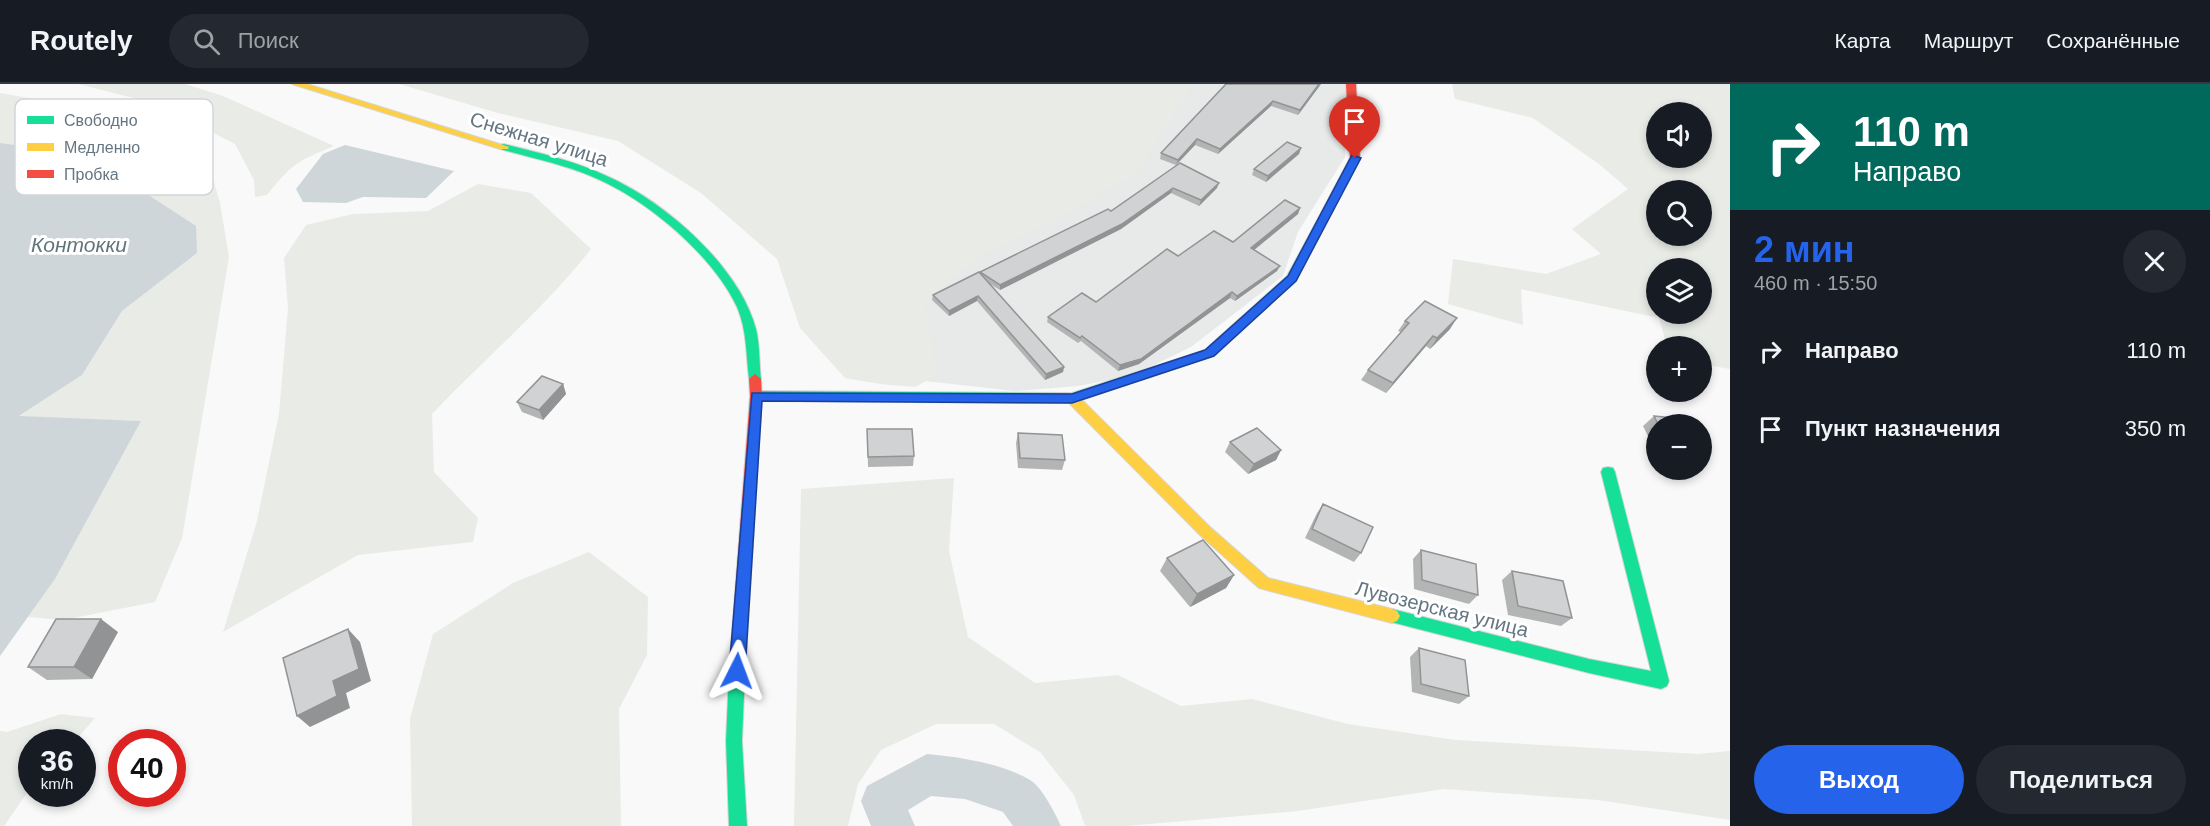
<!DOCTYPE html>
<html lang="ru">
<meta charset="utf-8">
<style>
body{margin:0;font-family:Arial,sans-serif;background:#242831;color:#f1f3f6;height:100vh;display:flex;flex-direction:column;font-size:22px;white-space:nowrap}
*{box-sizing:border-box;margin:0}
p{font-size:20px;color:#9ea1a6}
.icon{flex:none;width:33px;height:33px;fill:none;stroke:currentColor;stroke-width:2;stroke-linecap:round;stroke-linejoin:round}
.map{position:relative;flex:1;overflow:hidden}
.drawer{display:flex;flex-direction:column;background:#171b24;width:480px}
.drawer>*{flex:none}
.banner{background:#00695c;color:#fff;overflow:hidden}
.fabs{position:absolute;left:1646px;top:18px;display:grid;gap:12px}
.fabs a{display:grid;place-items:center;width:66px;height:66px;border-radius:50%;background:#171b24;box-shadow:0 3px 9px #0003;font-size:30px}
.speed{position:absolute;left:18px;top:645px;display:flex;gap:12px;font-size:30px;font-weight:700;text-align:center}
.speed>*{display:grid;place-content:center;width:78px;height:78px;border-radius:50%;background:#171b24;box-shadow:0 3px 9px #0003;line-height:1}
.speed small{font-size:15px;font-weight:400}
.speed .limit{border:9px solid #d22;background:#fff;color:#111}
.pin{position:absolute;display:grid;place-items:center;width:51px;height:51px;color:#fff;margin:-62px -26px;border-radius:50% 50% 50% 0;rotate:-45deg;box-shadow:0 0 6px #0007}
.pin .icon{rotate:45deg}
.me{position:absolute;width:66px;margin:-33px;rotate:3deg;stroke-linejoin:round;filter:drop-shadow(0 0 4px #0008)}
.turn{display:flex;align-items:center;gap:21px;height:126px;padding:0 24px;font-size:27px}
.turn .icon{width:78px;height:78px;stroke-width:2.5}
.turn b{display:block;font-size:42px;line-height:51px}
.round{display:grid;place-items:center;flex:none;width:63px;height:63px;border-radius:32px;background:#242831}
.head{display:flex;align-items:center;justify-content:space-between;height:102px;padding:0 24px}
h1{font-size:36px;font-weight:700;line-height:45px;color:#2563eb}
.button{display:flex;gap:12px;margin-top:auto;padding:12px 24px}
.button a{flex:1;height:69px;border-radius:36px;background:#2563eb;color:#fff;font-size:24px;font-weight:700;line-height:69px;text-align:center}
.button a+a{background:#242831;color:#f1f3f6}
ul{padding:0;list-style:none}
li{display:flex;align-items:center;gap:18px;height:78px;padding:0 24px}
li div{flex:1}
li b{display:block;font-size:22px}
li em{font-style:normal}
header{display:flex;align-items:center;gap:36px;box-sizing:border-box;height:84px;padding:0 30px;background:#171b24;border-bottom:2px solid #363941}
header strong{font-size:28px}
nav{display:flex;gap:33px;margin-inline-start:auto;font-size:21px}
.search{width:420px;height:54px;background:#242831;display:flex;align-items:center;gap:15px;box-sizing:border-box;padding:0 21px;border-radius:33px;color:#9ea1a6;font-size:22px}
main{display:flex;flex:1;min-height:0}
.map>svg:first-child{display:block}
</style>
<header>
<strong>Routely</strong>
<div class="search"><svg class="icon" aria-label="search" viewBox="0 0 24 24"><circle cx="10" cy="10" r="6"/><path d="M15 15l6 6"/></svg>Поиск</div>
<nav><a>Карта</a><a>Маршрут</a><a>Сохранённые</a></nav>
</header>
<main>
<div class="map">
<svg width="1730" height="742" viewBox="0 0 1730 742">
<rect width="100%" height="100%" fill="#f9f9f9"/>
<polygon fill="#e8e9e9" points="1188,0 1346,0 1345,73 1298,148 1283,192 1191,263 1131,292 1078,302 1015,307 925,297 919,220"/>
<g fill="#e8ebe6" fill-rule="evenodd">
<path d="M 78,0 L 185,0 L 223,12 L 334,62 C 297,77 292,80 267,111 L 255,113 L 254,96 L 235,60 L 157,20 Z"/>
<polygon points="399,0 1192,0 1138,88 1053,138 984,169 925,217 937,291 915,303 880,300 845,294 800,244 777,175 701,109 618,57 498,29"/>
<path d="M 1452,0 L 1730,0 L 1730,285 L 1701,280 L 1701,262 L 1667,262 L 1659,234 L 1521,205 L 1523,241 L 1448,220 L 1453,175 L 1546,190 L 1601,170 L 1572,145 L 1628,105 L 1599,80 L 1533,34 L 1455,15 ZM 1656,28 L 1701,28 L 1701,74 L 1656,74 ZM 1656,106 L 1701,106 L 1701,152 L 1656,152 ZM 1701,184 L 1701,230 L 1656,230 L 1656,184 Z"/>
<polygon points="0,9 91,25 178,44 209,81 220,119 229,173 182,454 155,518 63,536 28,533 55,495 141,337 18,333 82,291 122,227 197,169 84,69 0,59"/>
<path d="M 478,100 L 531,109 L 591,165 C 544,225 485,274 432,330 L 434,388 L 478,434 L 473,458 L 358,471 L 223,548 L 257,437 L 279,330 L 288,224 L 284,174 L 306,141 L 353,130 L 428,127 Z"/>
<polygon points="954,394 949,467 968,553 1035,599 1118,591 1181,622 1252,615 1348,640 1455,656 1698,670 1730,667 1730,736 1598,716 1444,705 1298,727 1126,742 1085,742 1074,711 1040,668 994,640 936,640 881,666 858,700 848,742 794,742 801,405"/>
<polygon points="589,468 648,513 647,571 619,625 621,742 412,742 410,635 433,550 513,499"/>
<polygon points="61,630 95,634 74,658 32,658 31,703 4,742 0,742 0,647 7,648"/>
</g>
<g fill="#ced6d9">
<polygon points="0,59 84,69 196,142 197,169 122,227 82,291 19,332 141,337 55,495 0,572"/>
<polygon points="345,61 454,87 426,114 363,113 346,119 303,118 296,105 323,70"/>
</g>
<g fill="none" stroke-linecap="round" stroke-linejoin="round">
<path fill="#ced6d9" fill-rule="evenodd" d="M 927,670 C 959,673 1001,679 1030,696 C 1042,703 1055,729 1061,742 L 1013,742 L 1003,728 L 965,715 L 931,712 L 908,726 L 915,742 L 871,742 L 861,717 L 867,702 Z"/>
<g stroke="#d5d6d7" stroke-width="2">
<g id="fast">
<path d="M 504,60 C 539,69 576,77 609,93 C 666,119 739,182 756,245 C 760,261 759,279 761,295 L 759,298 L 755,300 L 749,295 C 746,271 747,246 737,223 C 712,170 646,115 593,93 C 563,80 531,74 500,65 L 500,61 Z"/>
<polygon points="1318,141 1323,144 1296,197 1213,272 1072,319 756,317 750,312 756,307 1072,309 1205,266 1287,192 1313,144"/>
<polygon points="1608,383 1613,384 1615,388 1669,597 1667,602 1661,605 1589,589 1387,537 1384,532 1387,527 1392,525 1589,575 1651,587 1601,388 1603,384"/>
<polygon points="737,581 743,583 745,588 742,657 747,742 729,742 726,657 729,588 731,583"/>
</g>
</g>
<g stroke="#d5d6d7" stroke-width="2">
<g id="slow">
<polygon points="292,0 307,0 509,63 508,65 500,65"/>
<polygon points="1072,309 1077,311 1210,443 1268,494 1392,525 1397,527 1400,532 1397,537 1392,539 1259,504 1200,451 1067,317 1066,314"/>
</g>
</g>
<g stroke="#d5d6d7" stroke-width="2">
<g id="jam">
<polygon points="1346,0 1356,0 1360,74 1323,144 1318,147 1313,144 1350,74"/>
<polygon points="755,290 761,295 762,312 745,588 743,593 737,595 731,593 729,588 750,312 749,295"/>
</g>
</g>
<use href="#fast" fill="#16e098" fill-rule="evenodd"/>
<use href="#slow" fill="#ffcf43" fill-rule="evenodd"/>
<use href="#jam" fill="#f24e42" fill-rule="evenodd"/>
</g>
<g fill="#b3b5b5">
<polygon points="1226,0 1321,0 1298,31 1271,22 1218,70 1195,61 1176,81 1160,75 1161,69"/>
<polygon points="1301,64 1299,70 1266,98 1252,91 1254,85"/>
<polygon points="1180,79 1217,104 1199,122 1171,109 1121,145 1000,206 990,200 1064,283 1063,288 1045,296 977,217 949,232 932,216 933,211 980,189 980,188 1111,127"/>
<polygon points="1300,124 1298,130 1254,166 1277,187 1235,217 1230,214 1139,280 1118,287 1081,257 1078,259 1047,238 1048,233 1096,218 1178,172 1233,158"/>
<polygon points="1405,237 1450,245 1430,265 1426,262 1386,309 1361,296 1368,286 1401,248 1398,247"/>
<polygon points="563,300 566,310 543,336 522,328 517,318"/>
<polygon points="1654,332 1687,340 1656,340 1656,368 1643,342"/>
<polygon points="867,345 914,372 913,382 868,383"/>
<polygon points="1018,349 1065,376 1062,386 1018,384 1016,359"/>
<polygon points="1230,358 1281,366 1276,376 1248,390 1225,368"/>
<polygon points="1323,420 1361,469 1354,478 1305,454 1317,429"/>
<polygon points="1421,466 1478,511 1469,520 1414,505 1413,475"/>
<polygon points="1167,474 1234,491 1226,504 1190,523 1160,487"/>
<polygon points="1512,487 1572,534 1561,542 1508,531 1502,496"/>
<polygon points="118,548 92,595 47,596 28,583"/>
<polygon points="1419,564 1469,612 1459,620 1412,608 1410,573"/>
</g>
<g fill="#929394">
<polygon points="1319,0 1321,0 1298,31 1300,26"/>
<polygon points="1273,17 1271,22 1218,70 1220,65"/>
<polygon points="1197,55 1195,61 1176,81 1178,76"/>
<polygon points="1301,64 1299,70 1266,98 1268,92"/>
<polygon points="1219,99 1217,104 1199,122 1201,116"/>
<polygon points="1173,104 1171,109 1121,145 1000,206 1000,201"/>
<polygon points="1300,124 1298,130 1249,170 1251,164"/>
<polygon points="1280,182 1277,187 1235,217 1237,212"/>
<polygon points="1232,208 1230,214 1139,280 1118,287 1120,281"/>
<polygon points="978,212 977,217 949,232 949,227"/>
<polygon points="1457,234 1450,245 1430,265 1437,254"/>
<polygon points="1433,252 1426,262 1386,309 1393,299"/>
<polygon points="1064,283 1063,288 1045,296 1046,290"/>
<polygon points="563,300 566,310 543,336 539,326"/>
<polygon points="1281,366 1276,376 1248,390 1254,380"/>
<polygon points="1234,491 1226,504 1190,523 1197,510"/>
<polygon points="101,535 118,548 92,595 74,583"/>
<polygon points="348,545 360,558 371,597 346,609 350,624 310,643 297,632 333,597"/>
</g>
<g fill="#d0d2d3" stroke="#929394" stroke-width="1.5">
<polygon points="1226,0 1319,0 1300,26 1273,17 1220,65 1197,55 1178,76 1161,69"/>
<polygon points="1287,58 1301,64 1268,92 1254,85"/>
<polygon points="1180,79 1219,99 1201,116 1173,104 1122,140 1000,201 980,188 1108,125 1111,127"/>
<polygon points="1285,116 1300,124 1251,164 1280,182 1237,212 1232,208 1141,275 1120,281 1082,252 1080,254 1048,233 1082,209 1096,218 1167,165 1178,172 1214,147 1233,158"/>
<polygon points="979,188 1064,283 1046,290 978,212 949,227 933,211"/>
<polygon points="1425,217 1457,234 1437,254 1433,252 1393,299 1368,286 1409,239 1405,237"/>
<polygon points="542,292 563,300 539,326 517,318"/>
<polygon points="1654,332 1684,335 1687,340 1658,340"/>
<polygon points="1257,344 1281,366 1254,380 1230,358"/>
<polygon points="867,345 912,345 914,372 868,373"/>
<polygon points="1018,349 1062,351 1065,376 1020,374"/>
<polygon points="1323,420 1373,443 1361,469 1312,445"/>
<polygon points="1203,456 1234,491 1197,510 1167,474"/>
<polygon points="1421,466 1476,480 1478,511 1422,496"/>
<polygon points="1512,487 1563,497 1572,534 1518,522"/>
<polygon points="56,535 101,535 74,583 28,583"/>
<polygon points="348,545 359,585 333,597 337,612 297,632 283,574"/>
<polygon points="1419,564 1465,576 1469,612 1421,600"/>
</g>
<polygon fill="#2563eb" stroke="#184099" stroke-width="1.5" points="1352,71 1361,74 1296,197 1214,272 1072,319 762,317 745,587 743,593 737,595 731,593 729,587 752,309 1072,310 1205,266 1288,192"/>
<g text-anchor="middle" stroke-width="6" stroke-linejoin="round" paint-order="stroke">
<g font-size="20" fill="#657683" stroke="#fff">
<text transform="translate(539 55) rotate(17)" y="7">Снежная улица</text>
<text transform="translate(1442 525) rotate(14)" y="7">Лувозерская улица</text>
</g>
<g font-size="21" font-style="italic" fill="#60757c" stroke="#fff">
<text x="79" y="168">Контокки</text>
</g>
</g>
<rect x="15" y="15" width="198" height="96" rx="9" fill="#fff" stroke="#d1d6da" stroke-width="1.5"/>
<rect x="27" y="32" width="27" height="8" fill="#16e098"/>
<rect x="27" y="59" width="27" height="8" fill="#ffcf43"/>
<rect x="27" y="86" width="27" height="8" fill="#f24e42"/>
<g font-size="16" fill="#657683">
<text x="64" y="42">Свободно</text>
<text x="64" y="69">Медленно</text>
<text x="64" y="96">Пробка</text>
</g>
</svg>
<div class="fabs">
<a><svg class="icon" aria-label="sound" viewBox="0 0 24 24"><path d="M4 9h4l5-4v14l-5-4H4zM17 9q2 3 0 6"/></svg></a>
<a><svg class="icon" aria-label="search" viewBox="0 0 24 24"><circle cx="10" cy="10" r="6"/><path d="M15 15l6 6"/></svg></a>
<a><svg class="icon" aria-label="layers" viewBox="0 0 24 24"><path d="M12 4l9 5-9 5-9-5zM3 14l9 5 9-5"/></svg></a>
<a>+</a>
<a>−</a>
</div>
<div class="speed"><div>36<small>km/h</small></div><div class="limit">40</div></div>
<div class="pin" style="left:1355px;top:74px;background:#d93025"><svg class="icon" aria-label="arrive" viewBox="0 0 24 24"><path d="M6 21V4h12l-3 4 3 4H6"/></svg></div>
<svg class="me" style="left:737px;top:587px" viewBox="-20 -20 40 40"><path d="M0-17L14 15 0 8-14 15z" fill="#2563eb" stroke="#fff" stroke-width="4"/></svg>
</div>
<section class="drawer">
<div class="banner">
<div class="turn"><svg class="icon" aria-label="right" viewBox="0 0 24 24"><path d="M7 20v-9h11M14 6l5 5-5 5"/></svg><div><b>110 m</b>Направо</div></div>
</div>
<div class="head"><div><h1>2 мин</h1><p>460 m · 15:50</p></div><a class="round"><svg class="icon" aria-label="close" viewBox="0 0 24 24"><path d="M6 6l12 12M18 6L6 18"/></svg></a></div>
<ul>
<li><svg class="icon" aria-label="right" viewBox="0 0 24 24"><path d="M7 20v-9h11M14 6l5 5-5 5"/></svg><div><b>Направо</b></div><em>110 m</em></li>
<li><svg class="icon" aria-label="arrive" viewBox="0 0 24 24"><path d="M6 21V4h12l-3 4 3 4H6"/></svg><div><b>Пункт назначения</b></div><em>350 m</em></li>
</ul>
<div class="button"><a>Выход</a><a>Поделиться</a></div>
</section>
</main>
